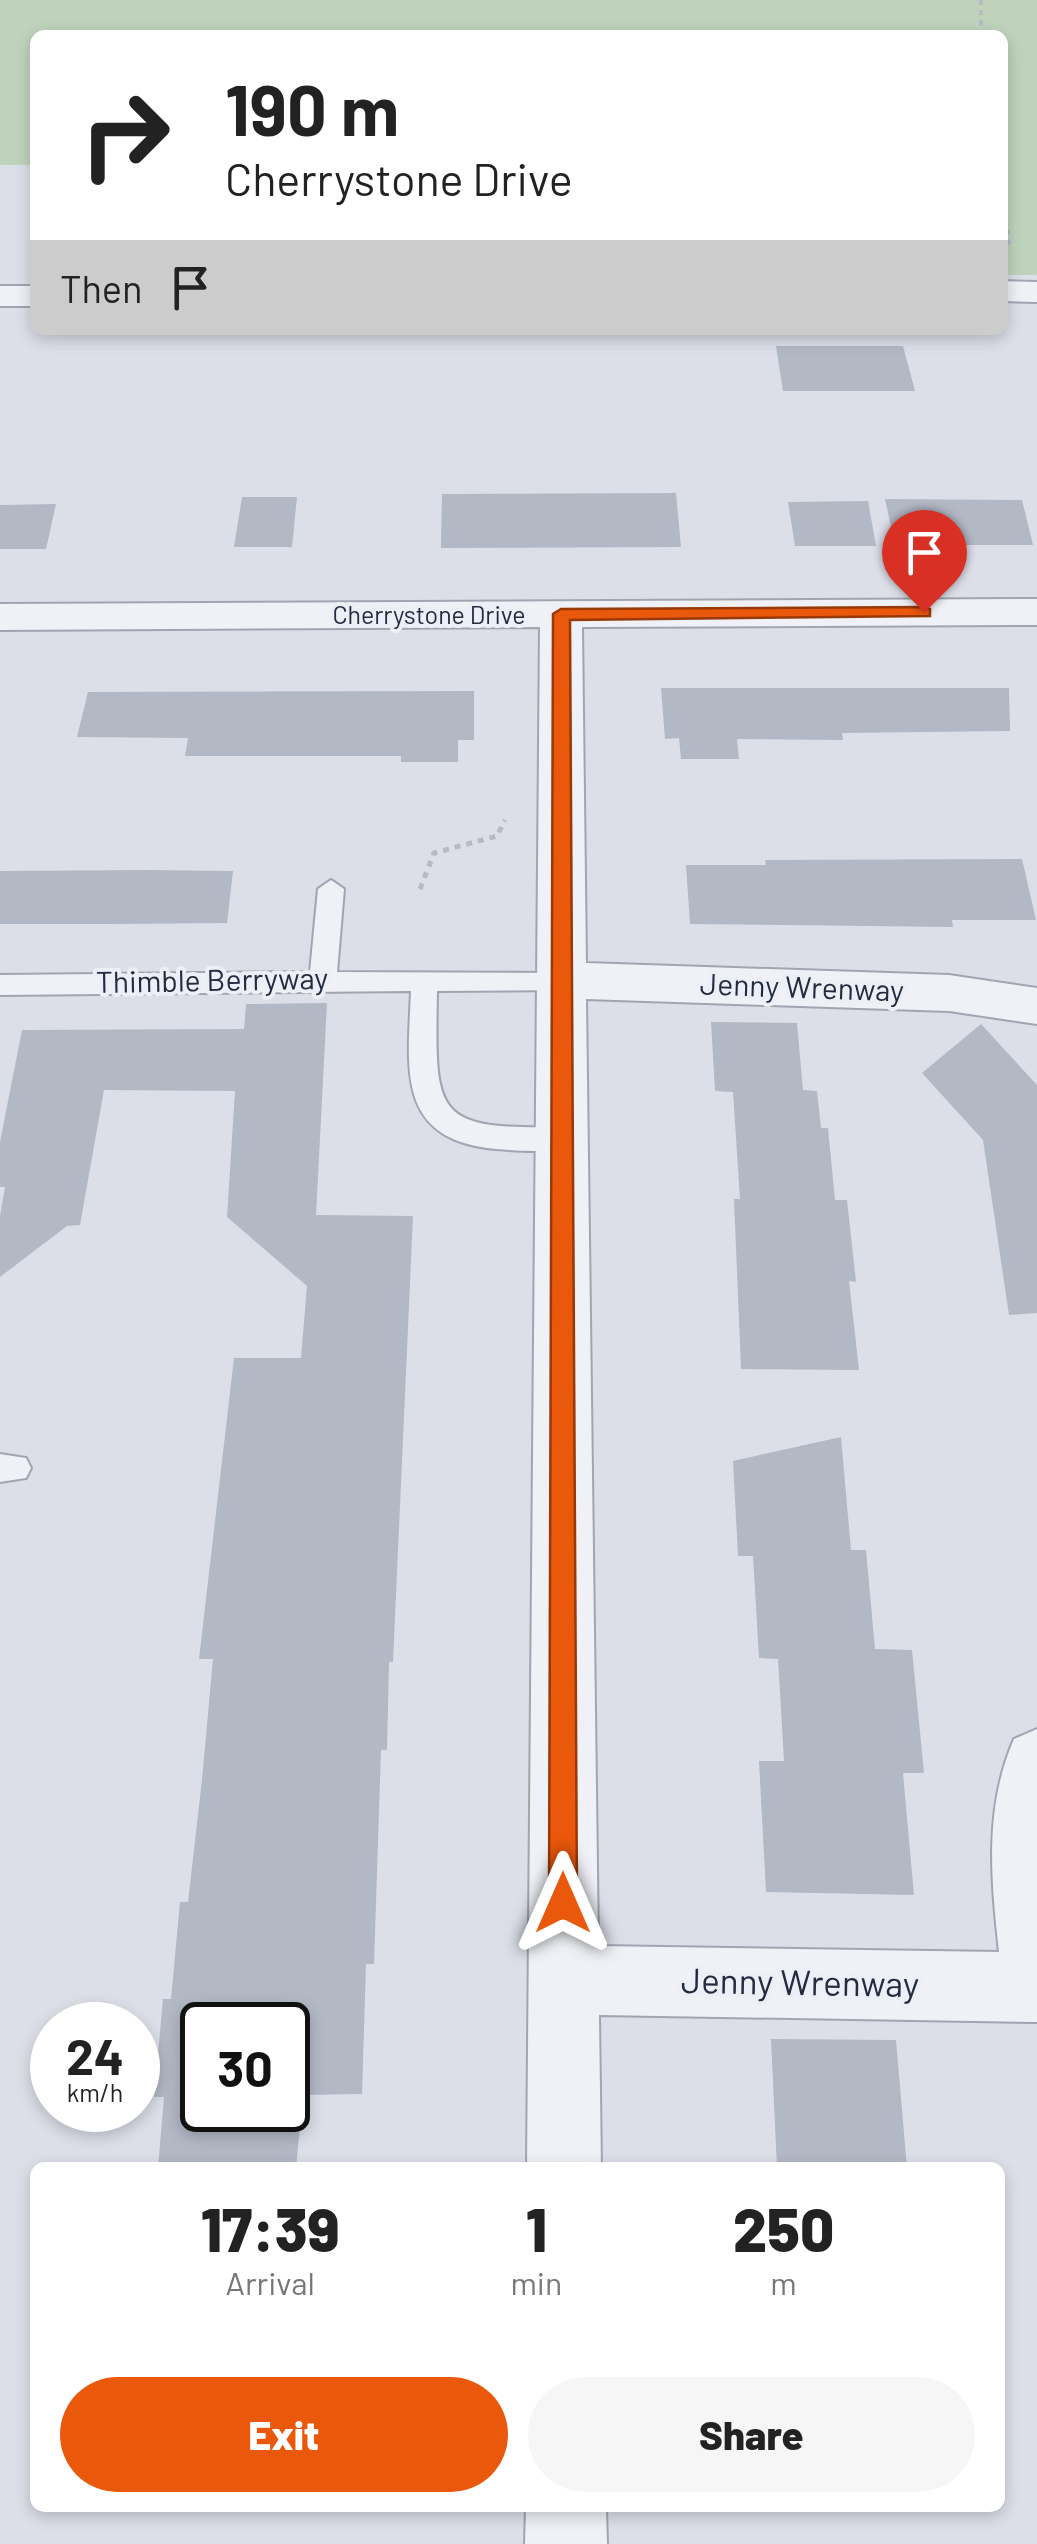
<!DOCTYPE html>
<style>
body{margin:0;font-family:Barlow,sans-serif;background:#f6f6f6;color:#222;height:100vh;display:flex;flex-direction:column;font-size:38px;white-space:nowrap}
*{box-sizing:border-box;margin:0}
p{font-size:32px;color:#767676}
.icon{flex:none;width:55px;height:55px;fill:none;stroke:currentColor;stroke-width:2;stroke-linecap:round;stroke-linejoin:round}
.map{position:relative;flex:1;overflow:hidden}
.sheet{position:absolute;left:30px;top:2162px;width:975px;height:350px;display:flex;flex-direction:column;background:#fff;border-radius:15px;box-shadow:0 5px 15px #0003}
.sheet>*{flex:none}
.banner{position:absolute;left:30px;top:30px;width:978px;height:305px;border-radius:15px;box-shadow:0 5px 15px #0003;background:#fff;color:#222;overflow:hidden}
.speed{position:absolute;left:30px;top:2002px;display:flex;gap:20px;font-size:50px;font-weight:700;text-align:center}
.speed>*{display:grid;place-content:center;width:130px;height:130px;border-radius:50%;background:#fff;box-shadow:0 5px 15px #0003;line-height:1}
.speed small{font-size:25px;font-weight:400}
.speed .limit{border:5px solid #111;border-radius:15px;background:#fff;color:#111}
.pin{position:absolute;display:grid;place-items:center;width:85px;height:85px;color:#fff;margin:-102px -42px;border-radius:50% 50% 50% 0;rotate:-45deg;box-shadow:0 0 10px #0007}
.pin .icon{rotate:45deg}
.me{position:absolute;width:110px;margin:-55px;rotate:0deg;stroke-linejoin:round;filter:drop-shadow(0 0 8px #0008)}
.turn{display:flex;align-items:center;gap:35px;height:210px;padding:0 30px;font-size:45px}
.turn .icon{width:130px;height:130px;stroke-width:2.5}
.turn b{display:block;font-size:70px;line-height:85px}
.then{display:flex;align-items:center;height:95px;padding:0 30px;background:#0003;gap:20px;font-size:38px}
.eta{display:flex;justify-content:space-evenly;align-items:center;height:170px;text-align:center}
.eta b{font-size:60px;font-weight:800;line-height:70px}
.action{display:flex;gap:20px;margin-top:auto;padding:20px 30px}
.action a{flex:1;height:115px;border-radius:60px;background:#ea580c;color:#fff;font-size:40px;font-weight:800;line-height:115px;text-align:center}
.action a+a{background:#f6f6f6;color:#222}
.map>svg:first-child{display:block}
</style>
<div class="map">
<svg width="1037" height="2544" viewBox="0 0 1037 2544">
<rect width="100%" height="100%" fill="#dcdfe8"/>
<polygon fill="#bfd3bc" points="0,0 1037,0 1037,275 1003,275 1002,35 35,35 35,165 0,165"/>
<g fill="#b3b8c5" fill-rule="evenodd">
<polygon points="776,346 903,346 915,391 783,391"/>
<polygon points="676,493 681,547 441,548 442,494"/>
<polygon points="242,497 297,497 292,547 234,547"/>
<polygon points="885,499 1022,500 1033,545 895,545"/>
<polygon points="868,501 876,546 795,546 788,502"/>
<polygon points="56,504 46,549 0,549 0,505"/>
<polygon points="661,688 1009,688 1010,731 842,733 843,740 737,739 739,759 681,759 679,738 665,739"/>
<polygon points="474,691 474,740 458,740 458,762 401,762 401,756 185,756 188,738 77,737 88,692"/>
<polygon points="1022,859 1036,920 952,920 953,927 690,924 686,865 766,865 765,860"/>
<polygon points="0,871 147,870 233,871 227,923 112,924 0,924"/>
<path d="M 327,1003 L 316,1215 L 413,1216 L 393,1662 L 389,1662 L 387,1750 L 381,1750 L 374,1964 L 366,1964 L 362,2094 L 303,2095 L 296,2168 L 158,2168 L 164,2097 L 154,2097 L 163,1999 L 171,1999 L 180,1902 L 188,1902 L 202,1780 L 213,1659 L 199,1659 L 234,1358 L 301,1358 L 307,1286 L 227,1217 L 235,1091 L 104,1090 L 80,1225 L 67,1226 L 0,1277 L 0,1216 L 5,1187 L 0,1187 L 0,1142 L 22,1030 L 244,1029 L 246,1004 ZM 202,2025 L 288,2025 L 288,2110 L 202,2110 Z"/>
<polygon points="711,1022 797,1023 803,1090 817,1091 821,1128 828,1128 835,1200 847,1200 856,1282 849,1281 859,1370 741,1369 734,1199 740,1199 733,1092 715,1091"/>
<polygon points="981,1024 1037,1085 1037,1313 1009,1315 983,1140 922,1073"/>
<polygon points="841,1437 851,1550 866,1550 875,1649 912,1650 924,1773 903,1773 914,1895 766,1892 759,1761 784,1761 778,1659 759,1658 753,1556 738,1556 733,1461"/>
<polygon points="771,2039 896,2040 907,2168 777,2168"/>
</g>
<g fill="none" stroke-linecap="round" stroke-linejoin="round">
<g stroke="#a1a5b2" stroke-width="4">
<g id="lane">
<path d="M 331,880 L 344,889 L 337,972 L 574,973 L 578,980 L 565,990 L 437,991 C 435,1115 432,1130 564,1127 L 574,1130 L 578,1138 L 574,1146 C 551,1153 521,1151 496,1149 C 395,1140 408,1069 411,991 L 0,995 L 0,975 L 310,972 L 318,889 Z"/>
<polygon points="0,1454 26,1458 31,1468 26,1478 0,1482"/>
</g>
</g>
<g stroke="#a1a5b2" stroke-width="4">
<g id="street">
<polygon points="1002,281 1037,282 1037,302 1002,301"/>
<rect x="0" y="286" width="35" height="20"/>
<path d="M 1037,599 L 1037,625 L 582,627 L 586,963 L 949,975 L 1037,988 L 1037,1024 L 949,1011 L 586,999 L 598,1946 L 999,1952 C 991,1878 984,1808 1014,1739 L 1037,1729 L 1037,2022 L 599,2015 L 601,2168 L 527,2168 L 540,627 L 0,630 L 0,604 Z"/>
<polygon points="526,2508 606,2508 607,2544 525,2544"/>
</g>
</g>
<g stroke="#b6bac3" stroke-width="4" stroke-dasharray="5 5" stroke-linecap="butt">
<polyline points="981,0 981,35"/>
<polyline points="1002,190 1010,250"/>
</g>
<polyline stroke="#b6bac3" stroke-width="5" stroke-dasharray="6 6" stroke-linecap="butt" points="420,889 434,853 497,836 505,820"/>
<use href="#lane" fill="#eff1f6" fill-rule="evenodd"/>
<use href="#street" fill="#eff1f6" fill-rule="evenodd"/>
</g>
<polygon fill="#ea580c" stroke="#983908" stroke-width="2.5" points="924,607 930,609 930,616 570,620 577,1903 573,1913 563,1917 553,1913 549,1903 553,614 561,609"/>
<g text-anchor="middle" stroke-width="8" stroke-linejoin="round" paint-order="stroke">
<g font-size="25" fill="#242b40" stroke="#eceff6">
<text x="429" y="624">Cherrystone Drive</text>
</g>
<g font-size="30" fill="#242b40" stroke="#eceff6">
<text transform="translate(212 981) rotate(-1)" y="10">Thimble Berryway</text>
<text transform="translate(802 988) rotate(2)" y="10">Jenny Wrenway</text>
</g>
<g font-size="35" fill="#242b40" stroke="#eceff6">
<text transform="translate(800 1983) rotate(1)" y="12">Jenny Wrenway</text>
</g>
</g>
</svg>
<div class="speed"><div>24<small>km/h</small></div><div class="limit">30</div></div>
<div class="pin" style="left:924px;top:612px;background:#d93025"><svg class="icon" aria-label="arrive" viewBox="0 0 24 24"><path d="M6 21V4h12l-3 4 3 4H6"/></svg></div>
<svg class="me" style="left:563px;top:1903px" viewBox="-20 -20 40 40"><path d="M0-17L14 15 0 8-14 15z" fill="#ea580c" stroke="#fff" stroke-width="4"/></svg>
<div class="banner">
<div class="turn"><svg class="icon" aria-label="right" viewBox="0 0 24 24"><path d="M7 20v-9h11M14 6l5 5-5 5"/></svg><div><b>190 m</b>Cherrystone Drive</div></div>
<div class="then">Then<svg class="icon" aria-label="arrive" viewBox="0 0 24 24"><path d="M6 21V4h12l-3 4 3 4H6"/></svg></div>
</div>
<section class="sheet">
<div class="eta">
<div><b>17:39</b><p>Arrival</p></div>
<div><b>1</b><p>min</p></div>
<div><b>250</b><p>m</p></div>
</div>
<div class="action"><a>Exit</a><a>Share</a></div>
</section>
</div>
